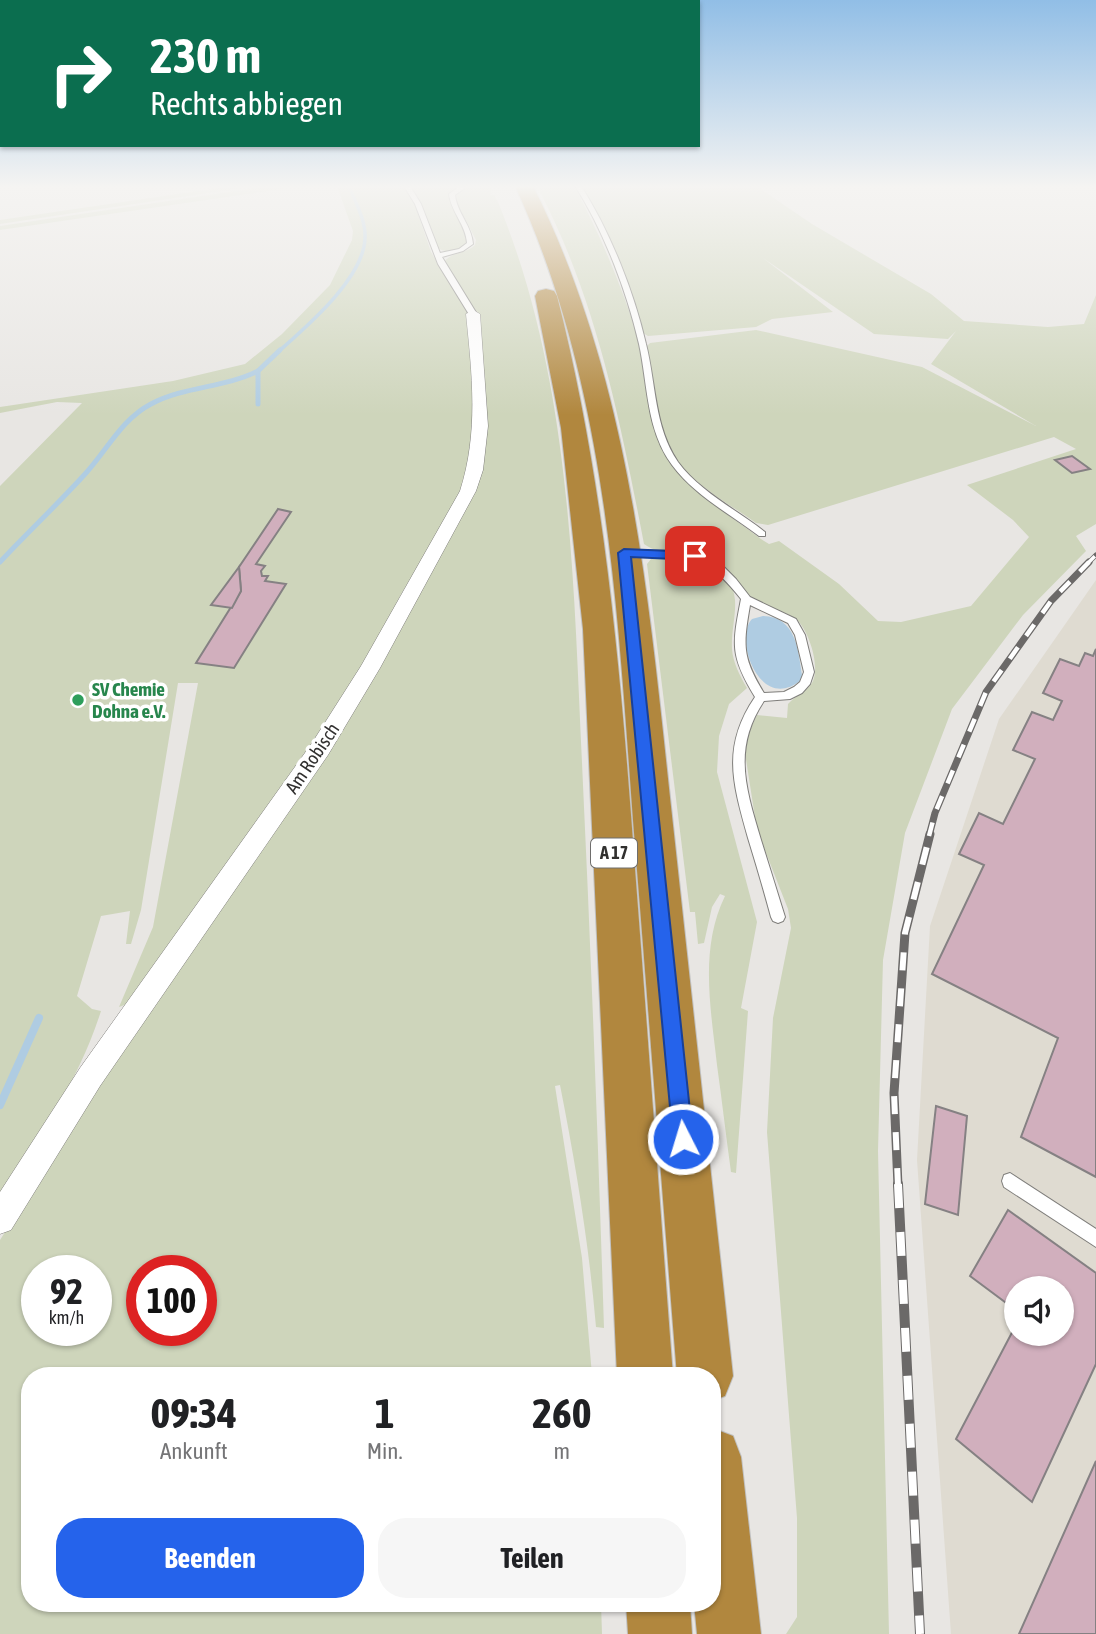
<!DOCTYPE html>
<html lang="de">
<style>
body{margin:0;font-family:"Asap Condensed",sans-serif;background:#f6f6f6;color:#202124;height:100vh;display:flex;flex-direction:column;font-size:26px;white-space:nowrap}
*{box-sizing:border-box;margin:0}
p{font-size:23px;color:#757577}
.icon{flex:none;width:38px;height:38px;fill:none;stroke:currentColor;stroke-width:2;stroke-linecap:round;stroke-linejoin:round}
.map{position:relative;flex:1;overflow:hidden}
.sheet{position:absolute;left:21px;top:1367px;width:700px;height:245px;display:flex;flex-direction:column;background:#fff;border-radius:28px;box-shadow:0 2px 5px #0004}
.sheet>*{flex:none}
.top-card{position:absolute;left:0px;top:0px;width:700px;height:147px;box-shadow:0 2px 5px #0004;background:#0b6e4f;color:#fff;overflow:hidden}
.buttons{position:absolute;left:1004px;top:1276px;display:grid;gap:14px}
.buttons a{display:grid;place-items:center;width:70px;height:70px;border-radius:50%;background:#fff;box-shadow:0 2px 5px #0004;font-size:35px}
.speed{position:absolute;left:21px;top:1255px;display:flex;gap:14px;font-size:35px;font-weight:700;text-align:center}
.speed>*{display:grid;place-content:center;width:91px;height:91px;border-radius:50%;background:#fff;box-shadow:0 2px 5px #0004;line-height:1}
.speed small{font-size:18px;font-weight:400}
.speed .limit{border:10px solid #d22;background:#fff;color:#111}
.pin{position:absolute;display:grid;place-items:center;width:60px;height:60px;color:#fff;margin:-30px;border-radius:14px;box-shadow:0 4px 10px #0006}
.me{position:absolute;width:77px;margin:-38px;rotate:355deg;stroke-linejoin:round;filter:drop-shadow(0 0 5px #0008)}
.turn{display:flex;align-items:center;gap:24px;height:147px;padding:0 35px;font-size:32px}
.turn .icon{width:91px;height:91px;stroke-width:2.5}
.turn b{display:block;font-size:49px;line-height:60px}
.eta{display:flex;justify-content:space-evenly;align-items:center;height:119px;text-align:center}
.eta b{font-size:42px;font-weight:700;line-height:49px}
.button{display:flex;gap:14px;margin-top:auto;padding:14px 35px}
.button a{flex:1;height:80px;border-radius:28px;background:#2563eb;color:#fff;font-size:28px;font-weight:700;line-height:80px;text-align:center}
.button a+a{background:#f6f6f6;color:#202124}
.map>svg:first-child{display:block}
</style>
<div class="map">
<svg width="1096" height="1634" viewBox="0 0 1096 1634">
<rect width="100%" height="100%" fill="#e8e6e3"/>
<path fill="#dfdbd1" fill-rule="evenodd" d="M 1096,580 L 1096,1634 L 951,1634 L 917,1160 L 930,926 L 999,719 ZM 1017,1288 L 1062,1288 L 1062,1334 L 1017,1334 Z"/>
<g fill="#ced5bb" fill-rule="evenodd">
<polygon points="232,186 255,186 0,224 0,220"/>
<polygon points="302,186 0,230 0,226 262,187"/>
<path d="M 337,186 L 404,186 L 415,205 L 431,252 L 469,315 L 476,440 L 462,495 L 400,596 L 365,668 L 130,1003 L 119,1007 L 153,927 L 198,683 L 178,683 L 141,910 L 131,944 L 126,944 L 130,911 L 101,916 L 77,996 L 92,1009 L 101,1011 C 78,1083 40,1135 0,1198 L 0,486 L 82,403 L 57,402 L 0,413 L 0,407 L 173,381 L 245,364 L 282,334 L 330,285 L 352,240 L 353,231 Z"/>
<path d="M 410,186 L 460,186 L 449,194 L 469,240 C 462,250 448,255 438,248 L 421,204 Z"/>
<path d="M 473,186 L 492,186 L 490,195 L 494,195 L 498,202 C 571,380 573,574 582,763 C 591,952 598,1140 604,1328 L 596,1327 C 589,1245 576,1166 560,1085 L 555,1086 L 582,1258 L 592,1375 L 30,1376 L 30,1603 L 601,1603 L 602,1634 L 0,1634 L 0,1240 L 476,489 L 483,468 L 486,439 L 477,315 L 444,262 C 451,252 466,254 475,245 L 476,240 L 455,199 L 458,192 ZM 37,1270 L 96,1270 L 96,1330 L 37,1330 ZM 142,1270 L 201,1270 L 201,1330 L 142,1330 Z"/>
<path d="M 546,186 L 574,186 C 601,236 624,291 640,345 C 651,385 647,433 674,468 C 691,490 737,521 761,539 L 769,544 L 779,541 L 839,584 L 878,621 L 901,622 L 971,606 L 1029,537 L 1013,520 L 967,485 L 1076,449 L 1054,437 L 768,525 L 756,523 C 728,503 690,483 672,453 C 655,423 653,380 646,347 L 650,343 L 756,330 L 922,367 L 1036,426 L 931,364 L 956,331 L 948,339 L 874,334 L 763,258 L 833,312 L 772,319 L 756,327 L 648,336 L 643,333 L 617,263 L 579,186 L 756,186 L 812,224 L 931,294 L 964,321 L 1048,327 L 1084,324 L 1096,295 L 1096,524 L 1076,536 L 1086,551 L 1023,615 L 952,709 L 905,833 L 883,960 L 878,1151 L 889,1634 L 786,1634 L 797,1617 L 797,1518 L 767,1132 L 773,1018 L 791,928 L 788,909 L 757,830 L 745,753 L 745,741 L 757,715 L 787,718 L 788,704 C 795,696 806,692 812,683 C 821,668 809,630 796,619 C 783,610 766,608 753,598 C 737,586 731,566 711,557 C 691,548 662,558 644,544 C 621,424 597,301 540,192 L 540,189 Z"/>
<path d="M 664,557 C 692,557 733,566 735,600 C 736,616 731,632 732,649 C 733,663 740,676 747,688 L 729,704 L 719,736 L 717,772 L 757,922 L 741,1008 L 748,1011 L 736,1173 L 731,1172 C 726,1136 722,1101 717,1065 C 711,1010 699,949 725,896 L 720,894 L 712,907 L 704,943 L 698,944 L 695,912 L 690,912 L 647,564 L 651,559 Z"/>
</g>
<path fill="#afcce2" d="M 763,616 C 796,617 798,649 802,675 L 801,680 C 760,714 733,639 752,619 Z"/>
<g fill="none" stroke-linecap="round" stroke-linejoin="round">
<path stroke="#afcce2" stroke-width="3.5" d="M 278,352 C 307,326 364,278 365,238 C 366,220 355,202 349,186"/>
<g stroke="#afcce2" stroke-width="5">
<polyline points="258,404 258,371 280,350"/>
<path d="M 0,562 C 28,532 58,504 86,473 C 107,450 122,419 151,404 C 185,386 224,388 258,371"/>
</g>
<polyline stroke="#afcce2" stroke-width="8" points="0,1105 39,1018"/>
</g>
<g fill="#d1afbd" stroke="#858183" stroke-width="2">
<polygon points="1072,456 1090,469 1072,473 1055,460"/>
<polygon points="278,509 291,512 256,564 265,566 261,571 262,576 268,576 265,581 286,584 234,668 196,663 241,591 239,567"/>
<polygon points="239,567 241,591 232,608 211,605"/>
<polygon points="1096,649 1096,1177 1021,1137 1058,1038 932,974 984,865 959,854 979,813 1003,824 1035,759 1013,750 1032,712 1053,720 1062,701 1043,693 1060,659 1079,666 1085,653 1093,656"/>
<polygon points="936,1106 967,1116 958,1215 925,1204"/>
<polygon points="1008,1210 1096,1273 1096,1364 1032,1502 956,1439 1017,1323 1017,1334 1062,1334 1062,1288 1017,1288 1017,1311 970,1276"/>
<polygon points="1096,1461 1096,1634 1019,1634"/>
</g>
<g fill="none" stroke-linecap="round" stroke-linejoin="round">
<g stroke="#7f7e7b" stroke-width="2">
<g id="lane">
<path d="M 404,186 L 410,186 L 421,204 L 440,253 L 459,249 L 467,243 C 466,225 451,212 449,194 L 460,186 L 468,186 L 455,195 C 457,213 472,226 473,244 L 463,251 L 442,257 L 477,314 L 476,316 L 470,316 L 438,264 L 415,204 Z"/>
<path d="M 575,186 L 581,186 C 610,231 634,292 646,344 C 656,383 654,427 678,462 C 699,491 737,510 765,532 L 765,536 L 759,536 C 730,514 694,495 672,465 C 646,430 648,385 639,344 C 627,292 604,231 575,186 Z"/>
<path d="M 624,550 L 680,551 L 710,558 L 723,566 L 736,579 L 750,597 L 796,619 L 805,635 L 814,672 L 810,684 L 802,693 L 790,699 L 764,701 C 732,749 746,789 761,840 C 769,865 777,891 785,917 L 783,921 L 778,923 L 773,921 L 771,917 C 764,891 756,864 748,838 C 733,784 721,747 755,697 C 730,656 732,645 741,599 C 716,567 700,556 659,556 C 646,556 633,557 621,555 L 621,551 ZM 750,605 L 788,623 L 795,635 L 804,672 L 800,682 L 794,687 L 784,692 L 764,693 C 742,657 743,646 750,605 Z"/>
<polygon points="1010,1173 1096,1229 1096,1247 1004,1187 1002,1181 1004,1175"/>
</g>
</g>
<g stroke="#7f7e7b" stroke-width="1">
<path id="street" d="M 473,310 L 480,314 L 488,426 L 483,470 L 476,491 L 380,668 L 328,755 L 100,1086 L 11,1230 L 0,1234 L 0,1192 L 80,1068 L 312,743 L 361,666 L 460,491 C 479,432 472,374 466,314 Z"/>
</g>
<g stroke="#c1c1c1" stroke-width="2">
<g id="highway">
<path d="M 515,186 L 533,186 C 633,386 649,607 673,825 C 693,1009 713,1192 733,1376 L 725,1396 L 712,1401 L 712,1376 L 677,1376 C 662,1190 648,1005 633,820 C 617,604 607,385 515,186 Z"/>
<path d="M 546,289 L 554,291 L 557,296 C 605,484 621,676 635,869 C 648,1038 660,1207 673,1376 L 617,1376 L 583,629 L 561,428 L 535,296 L 538,291 Z"/>
<polygon points="712,1428 733,1436 741,1457 761,1634 697,1634 694,1603 712,1603"/>
<polygon points="626,1603 690,1603 692,1634 628,1634"/>
</g>
</g>
<use href="#lane" fill="#fff" fill-rule="evenodd"/>
<use href="#street" fill="#fff" fill-rule="evenodd"/>
<use href="#highway" fill="#b1873e" fill-rule="evenodd"/>
<g stroke="#6b6968" stroke-width="5">
<polyline id="rail-far3" points="1087,564 1096,555"/>
</g>
<g stroke="#6b6968" stroke-width="7">
<polyline id="rail-far2" points="929,836 935,813 986,692 1051,601 1089,562"/>
</g>
<g stroke="#6b6968" stroke-width="9">
<polyline id="rail-far1" points="898,1186 894,1093 905,933 930,834"/>
</g>
<g stroke="#6b6968" stroke-width="10">
<polyline id="rail" points="898,1184 920,1634"/>
</g>
<use href="#rail-far3" stroke="#fff" stroke-width="3.5" stroke-dasharray="11" stroke-linecap="butt"/>
<use href="#rail-far2" stroke="#fff" stroke-width="4.5" stroke-dasharray="14" stroke-linecap="butt"/>
<use href="#rail-far1" stroke="#fff" stroke-width="6" stroke-dasharray="18" stroke-linecap="butt"/>
<use href="#rail" stroke="#fff" stroke-width="8" stroke-dasharray="24" stroke-linecap="butt"/>
</g>
<linearGradient id="sky" x2="0" y2="1"><stop stop-color="#91bee6"/><stop offset="0.45" stop-color="#f5f4f2"/><stop offset="1" stop-color="#f5f4f2" stop-opacity="0"/></linearGradient>
<rect width="1096" height="415" fill="url(#sky)"/>
<polygon fill="#2563eb" stroke="#184099" stroke-width="2" points="624,549 695,552 702,556 695,560 631,557 693,1139 690,1146 683,1148 676,1146 673,1139 618,553"/>
<circle fill="#2e9e5b" stroke="#fff" stroke-width="2.5" cx="78" cy="700" r="7"/>
<g text-anchor="middle" stroke-width="7" stroke-linejoin="round" paint-order="stroke">
<rect fill="#fff" stroke="#6f6e6d" stroke-width="2" x="591" y="838.5" width="46" height="29" rx="5"/>
<g font-size="18" font-weight="bold" fill="#31302f">
<text x="614" y="859">A 17</text>
</g>
<g font-size="19" font-weight="bold" fill="#27864d" stroke="#fff" text-anchor="start">
<text x="92" y="696">SV Chemie<tspan x="92" dy="22">Dohna e.V.</tspan></text>
</g>
<g font-size="19" fill="#31302f" stroke="#fff">
<text transform="translate(312 758) rotate(-56)" y="7">Am Robisch</text>
</g>
</g>
</svg>
<div class="buttons">
<a><svg class="icon" aria-label="sound" viewBox="0 0 24 24"><path d="M4 9h4l5-4v14l-5-4H4zM17 9q2 3 0 6"/></svg></a>
</div>
<div class="speed"><div>92<small>km/h</small></div><div class="limit">100</div></div>
<div class="pin" style="left:695px;top:556px;background:#d93025"><svg class="icon" aria-label="arrive" viewBox="0 0 24 24"><path d="M6 21V4h12l-3 4 3 4H6"/></svg></div>
<svg class="me" style="left:683px;top:1139px" viewBox="-20 -20 40 40"><circle r="17" fill="#2563eb" stroke="#fff" stroke-width="3"/><path d="M0-11L8 9 0 5-8 9z" fill="#fff"/></svg>
<div class="top-card">
<div class="turn"><svg class="icon" aria-label="right" viewBox="0 0 24 24"><path d="M7 20v-9h11M14 6l5 5-5 5"/></svg><div><b>230 m</b>Rechts abbiegen</div></div>
</div>
<section class="sheet">
<div class="eta">
<div><b>09:34</b><p>Ankunft</p></div>
<div><b>1</b><p>Min.</p></div>
<div><b>260</b><p>m</p></div>
</div>
<div class="button"><a>Beenden</a><a>Teilen</a></div>
</section>
</div>
